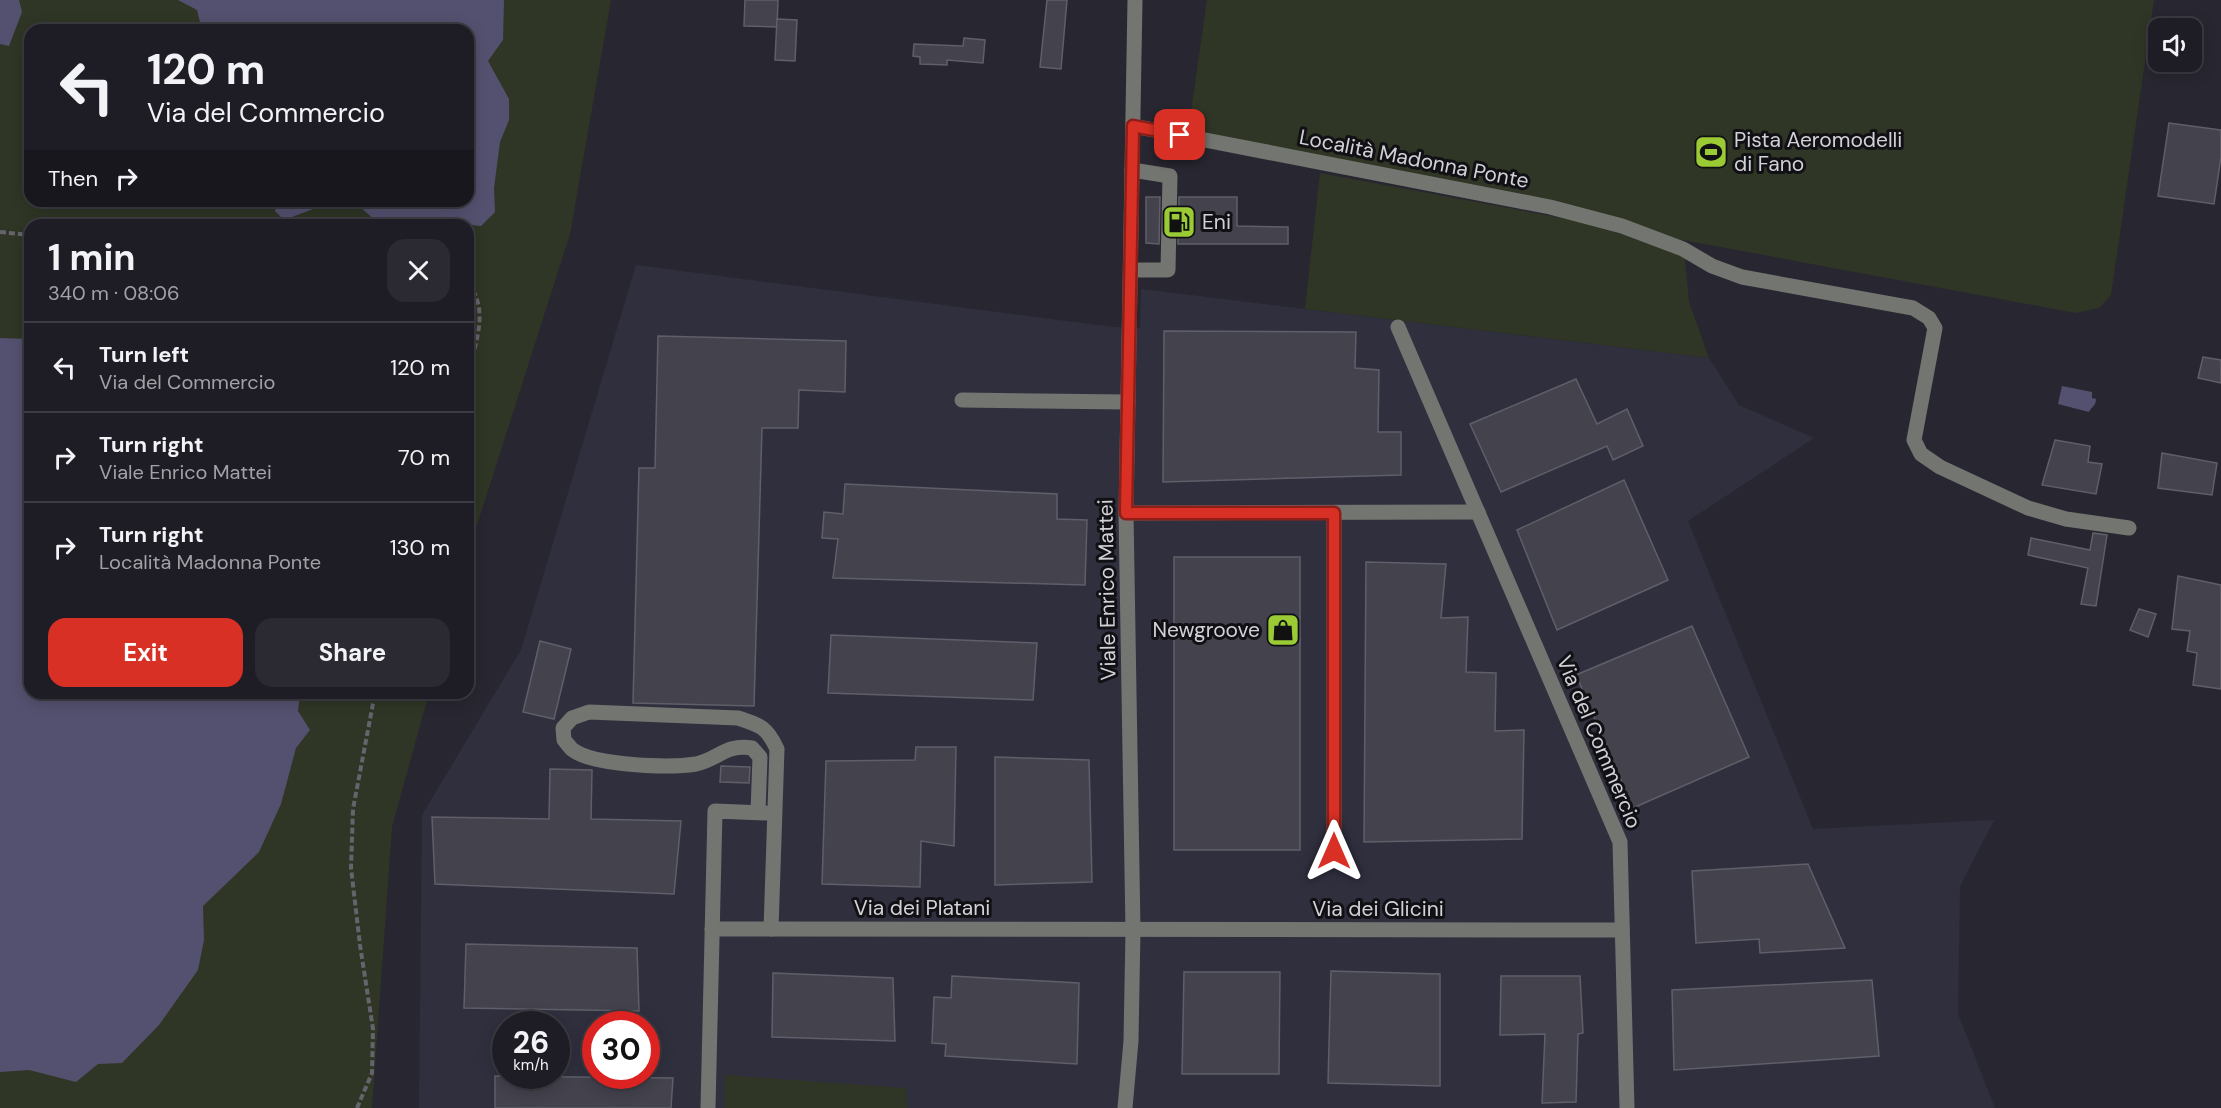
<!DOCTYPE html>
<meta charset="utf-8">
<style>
body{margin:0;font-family:"DM Sans",sans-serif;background:#2b2a32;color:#f1f3f6;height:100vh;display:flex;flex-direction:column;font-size:22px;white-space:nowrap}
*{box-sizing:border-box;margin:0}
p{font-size:20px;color:#a1a2a7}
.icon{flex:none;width:33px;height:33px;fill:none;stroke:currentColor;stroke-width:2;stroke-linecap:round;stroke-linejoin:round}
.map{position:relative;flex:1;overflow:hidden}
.details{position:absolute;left:24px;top:219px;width:450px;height:480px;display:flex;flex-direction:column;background:#1e1d25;border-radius:18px;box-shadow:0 3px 15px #0003,0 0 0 2px #3c3b42}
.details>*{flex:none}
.guide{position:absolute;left:24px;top:24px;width:450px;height:183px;border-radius:18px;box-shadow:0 3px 15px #0003,0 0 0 2px #3c3b42;background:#1e1d25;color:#f1f3f6;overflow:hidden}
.controls{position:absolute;left:2148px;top:18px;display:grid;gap:12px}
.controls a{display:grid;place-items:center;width:54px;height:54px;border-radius:12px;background:#1e1d25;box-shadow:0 3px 15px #0003,0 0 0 2px #3c3b42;font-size:30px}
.speed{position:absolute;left:492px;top:1011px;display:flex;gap:12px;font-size:30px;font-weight:700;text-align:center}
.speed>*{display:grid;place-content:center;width:78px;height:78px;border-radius:50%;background:#1e1d25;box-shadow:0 3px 15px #0003,0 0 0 2px #3c3b42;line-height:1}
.speed small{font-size:15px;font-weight:400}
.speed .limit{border:9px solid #d22;background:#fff;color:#111}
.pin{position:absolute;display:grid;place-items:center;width:51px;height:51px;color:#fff;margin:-26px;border-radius:12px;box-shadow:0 3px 9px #0006}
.me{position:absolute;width:66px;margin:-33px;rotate:0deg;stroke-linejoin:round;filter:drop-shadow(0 0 4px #0008)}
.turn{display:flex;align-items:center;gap:21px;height:126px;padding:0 24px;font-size:27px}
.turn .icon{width:78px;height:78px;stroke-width:2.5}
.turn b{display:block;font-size:42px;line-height:51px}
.then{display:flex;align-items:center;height:57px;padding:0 24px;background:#0003;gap:12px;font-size:22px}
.round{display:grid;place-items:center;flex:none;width:63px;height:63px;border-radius:18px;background:#2b2a32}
.head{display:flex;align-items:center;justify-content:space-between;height:102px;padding:0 24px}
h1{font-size:36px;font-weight:700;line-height:45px}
.primary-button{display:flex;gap:12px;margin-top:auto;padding:12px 24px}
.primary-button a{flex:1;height:69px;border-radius:18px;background:#d93025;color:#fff;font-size:24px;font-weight:700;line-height:69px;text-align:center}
.primary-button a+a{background:#2b2a32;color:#f1f3f6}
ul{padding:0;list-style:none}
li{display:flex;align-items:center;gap:18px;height:90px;padding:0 24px;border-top:2px solid #3c3b42}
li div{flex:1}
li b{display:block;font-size:22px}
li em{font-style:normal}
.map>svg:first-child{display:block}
</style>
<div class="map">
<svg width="2221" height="1108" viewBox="0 0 2221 1108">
<rect width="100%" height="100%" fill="#282731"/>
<path fill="#302f3e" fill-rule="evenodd" d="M 636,265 L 1113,327 L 1140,328 L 1141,289 L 1709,358 L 1739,405 L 1814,438 L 1688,521 L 1813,829 L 1994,820 L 1960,886 L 1958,1014 L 1995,1108 L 419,1108 L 422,815 L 521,650 ZM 506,1024 L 556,1024 L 556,1076 L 506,1076 ZM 596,1024 L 646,1024 L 646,1076 L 596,1076 Z"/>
<g fill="#2f3625" fill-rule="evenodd">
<path d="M 0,0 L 611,0 L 570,234 L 468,553 L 468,225 L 30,225 L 30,693 L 429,693 L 392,827 L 372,1108 L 0,1108 ZM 30,30 L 468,30 L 468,201 L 30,201 Z"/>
<polygon points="1207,0 2154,0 2111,295 2099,308 2076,313 1683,240 1689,302 1709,358 1305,309 1320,173 1675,239 1188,132"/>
<polygon points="725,1075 906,1088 907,1108 725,1108"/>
</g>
<g fill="#53516f">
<polygon points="0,0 19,0 22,12 9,46 0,44"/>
<polygon points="178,0 504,0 503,40 488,61 509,99 509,120 500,142 494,188 495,212 481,226 414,219 390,223 375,220 360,207 346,208 329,203 284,220 275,211 277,201 468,201 468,30 202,30 197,10"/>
<polygon points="0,338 30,339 30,693 300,693 298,711 310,730 296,748 281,804 259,852 203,906 204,940 198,970 159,1025 122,1063 98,1064 76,1082 29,1070 0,1072"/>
<path d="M 2062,386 L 2092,392 L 2092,398 L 2096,399 C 2096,406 2091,407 2089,412 L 2058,404 Z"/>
</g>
<g fill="#43424d" stroke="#5f5f6a" stroke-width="1.5">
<polygon points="745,0 778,0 777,27 744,26"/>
<polygon points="1047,0 1067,0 1061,69 1040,67"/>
<polygon points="777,19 797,20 795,61 775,60"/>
<polygon points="964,38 985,40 983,63 947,60 947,65 920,64 920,57 913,56 914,44 963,46"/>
<polygon points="2169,123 2221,130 2221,157 2214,204 2158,196"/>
<polygon points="1146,197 1160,197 1159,244 1146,243"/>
<polygon points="1179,197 1237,197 1237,226 1288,227 1288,244 1178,244"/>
<polygon points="1164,331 1356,332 1355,368 1379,370 1378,432 1401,432 1401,475 1163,482"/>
<polygon points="658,336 846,341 845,392 799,390 798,428 762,428 754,706 633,703 639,468 655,468"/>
<polygon points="2203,357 2221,360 2221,383 2198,378"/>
<polygon points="1576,379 1597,424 1627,409 1643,446 1613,460 1607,446 1501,492 1470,424"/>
<polygon points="2055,440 2090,446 2088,462 2102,464 2096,494 2042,485"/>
<polygon points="2162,453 2217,463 2212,495 2158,488"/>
<polygon points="1624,480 1668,580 1557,630 1517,530"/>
<polygon points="845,484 1057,494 1057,519 1087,520 1085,585 833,578 838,539 822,538 824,512 843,514"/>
<polygon points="2093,533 2107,535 2096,606 2081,604 2088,568 2028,555 2031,538 2090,550"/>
<rect x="1174" y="557" width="126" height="293"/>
<polygon points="1366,562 1446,564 1441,618 1468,617 1466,672 1496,673 1495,731 1524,730 1522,839 1364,842"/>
<polygon points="2178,576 2221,585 2221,689 2193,685 2197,653 2187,651 2190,631 2172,629"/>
<polygon points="2139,609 2156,614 2148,637 2130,630"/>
<polygon points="1692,626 1749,757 1633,808 1576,675"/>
<polygon points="831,635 1037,643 1033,700 828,693"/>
<polygon points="540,641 571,649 554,719 523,712"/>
<polygon points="916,747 956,747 954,846 921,841 920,887 822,884 826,761 915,760"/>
<polygon points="995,757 1089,760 1092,882 995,885"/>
<polygon points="721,766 750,767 749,783 720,782"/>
<polygon points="550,769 592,770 591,819 681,821 674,894 435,884 432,817 549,819"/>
<polygon points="1808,864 1845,948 1760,953 1759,939 1696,943 1692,871"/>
<polygon points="466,944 637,948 639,1011 464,1008"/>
<polygon points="1331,971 1440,974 1440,1086 1328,1083"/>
<polygon points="1184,972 1280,972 1279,1074 1182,1074"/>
<polygon points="773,973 893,978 895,1041 772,1037"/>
<polygon points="952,976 1079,983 1077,1064 945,1056 946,1044 932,1043 934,997 951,998"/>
<polygon points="1501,976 1580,976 1583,1033 1578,1034 1576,1102 1542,1103 1545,1034 1500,1035"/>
<polygon points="1872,980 1879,1056 1674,1070 1672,990"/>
<polygon points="495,1076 673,1078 671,1108 495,1108"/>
</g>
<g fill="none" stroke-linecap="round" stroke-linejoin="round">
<g stroke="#65646c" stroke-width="4" stroke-dasharray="6 3" stroke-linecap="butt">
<polyline points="0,232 30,235"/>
<path d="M 468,283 C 490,310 475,344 468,374"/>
<polyline points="357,1108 372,1073 373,1029 360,945 351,868 353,809 375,693"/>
</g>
<g stroke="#737570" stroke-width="15">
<polyline points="1133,126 1550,207 1622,226 1683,249 1712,266 1742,277 1913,308 1929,318 1935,328 1914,440 1921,454 1940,467 2028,508 2066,519 2129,528"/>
<polyline points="1131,270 1168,270 1170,176 1132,170"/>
<polyline points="1398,327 1620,842 1627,1108"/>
<polyline points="962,400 1128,402"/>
<polyline points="1126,513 1478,512"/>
<polyline points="1334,513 1334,851"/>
<path d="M 758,812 L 760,757 L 752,748 C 725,744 719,759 696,764 C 671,768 594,766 573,750 C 570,748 567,743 564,740 L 563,728 L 572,718 L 589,712 L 738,718 C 760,725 767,727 777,749 L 771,929"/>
<polyline points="712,929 1622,930"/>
<polyline points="708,1108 715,811 766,813"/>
<polyline points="1125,1108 1131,1041 1133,930 1126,513 1135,0"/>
</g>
</g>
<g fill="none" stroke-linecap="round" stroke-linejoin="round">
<g stroke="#8d1f18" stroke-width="15">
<polyline id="route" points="1180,135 1133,126 1126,513 1334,513 1334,851"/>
</g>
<use href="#route" stroke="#d93025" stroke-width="10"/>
</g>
<defs>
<g id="stadium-square" transform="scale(1.725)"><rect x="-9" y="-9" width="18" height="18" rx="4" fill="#9acb34" stroke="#111115"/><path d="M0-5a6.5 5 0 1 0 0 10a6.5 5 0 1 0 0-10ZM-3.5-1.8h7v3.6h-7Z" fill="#111"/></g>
<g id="fuel-square" transform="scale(1.725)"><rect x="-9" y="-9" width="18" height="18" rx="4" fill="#9acb34" stroke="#111115"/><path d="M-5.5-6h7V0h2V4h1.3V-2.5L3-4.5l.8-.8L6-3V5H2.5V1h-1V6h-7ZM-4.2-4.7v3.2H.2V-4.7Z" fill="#111"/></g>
<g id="shop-square" transform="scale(1.725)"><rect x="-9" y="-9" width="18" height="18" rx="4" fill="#9acb34" stroke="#111115"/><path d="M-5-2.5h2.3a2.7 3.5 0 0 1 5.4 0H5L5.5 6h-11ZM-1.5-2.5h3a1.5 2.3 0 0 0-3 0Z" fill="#111"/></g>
</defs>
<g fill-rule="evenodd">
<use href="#stadium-square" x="1711" y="152"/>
<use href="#fuel-square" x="1179" y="222"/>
<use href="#shop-square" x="1283" y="630"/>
</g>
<g text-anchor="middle" stroke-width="6" stroke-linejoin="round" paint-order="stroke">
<g font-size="21" fill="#d1d1d7" stroke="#111115" text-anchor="start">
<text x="1734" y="147">Pista Aeromodelli<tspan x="1734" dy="24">di Fano</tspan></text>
<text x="1202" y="229">Eni</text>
<text x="1260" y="637" text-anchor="end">Newgroove</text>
</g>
<g font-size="21" fill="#d1d1d7" stroke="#111115">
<text transform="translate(1414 159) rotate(11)" y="7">Località Madonna Ponte</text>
<text transform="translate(1107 590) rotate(-91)" y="7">Viale Enrico Mattei</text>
<text transform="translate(1599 742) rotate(67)" y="7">Via del Commercio</text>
<text x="922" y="915">Via dei Platani</text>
<text x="1378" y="916">Via dei Glicini</text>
</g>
</g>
</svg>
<div class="controls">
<a><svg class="icon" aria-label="sound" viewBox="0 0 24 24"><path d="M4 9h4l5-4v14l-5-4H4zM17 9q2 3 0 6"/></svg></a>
</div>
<div class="speed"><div>26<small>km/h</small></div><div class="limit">30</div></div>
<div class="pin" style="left:1180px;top:135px;background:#d93025"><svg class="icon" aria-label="arrive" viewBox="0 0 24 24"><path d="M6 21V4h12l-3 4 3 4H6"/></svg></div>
<svg class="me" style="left:1334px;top:851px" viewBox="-20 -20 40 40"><path d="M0-17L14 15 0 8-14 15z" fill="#d93025" stroke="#fff" stroke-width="4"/></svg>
<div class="guide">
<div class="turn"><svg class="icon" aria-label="left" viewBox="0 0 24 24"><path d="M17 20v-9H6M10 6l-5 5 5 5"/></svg><div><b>120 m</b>Via del Commercio</div></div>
<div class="then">Then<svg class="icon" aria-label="right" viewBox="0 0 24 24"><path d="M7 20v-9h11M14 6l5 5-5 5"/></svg></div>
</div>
<section class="details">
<div class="head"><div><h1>1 min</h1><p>340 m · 08:06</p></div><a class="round"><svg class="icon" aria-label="close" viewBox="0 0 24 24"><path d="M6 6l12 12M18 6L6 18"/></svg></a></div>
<ul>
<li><svg class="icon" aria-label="left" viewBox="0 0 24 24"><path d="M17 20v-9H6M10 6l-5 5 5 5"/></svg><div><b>Turn left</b><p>Via del Commercio</p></div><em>120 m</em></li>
<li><svg class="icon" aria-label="right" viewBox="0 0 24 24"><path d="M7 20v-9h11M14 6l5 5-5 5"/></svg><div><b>Turn right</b><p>Viale Enrico Mattei</p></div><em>70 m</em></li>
<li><svg class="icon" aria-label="right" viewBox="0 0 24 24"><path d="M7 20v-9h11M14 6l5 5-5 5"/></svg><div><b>Turn right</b><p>Località Madonna Ponte</p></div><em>130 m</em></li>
</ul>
<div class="primary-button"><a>Exit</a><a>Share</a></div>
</section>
</div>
